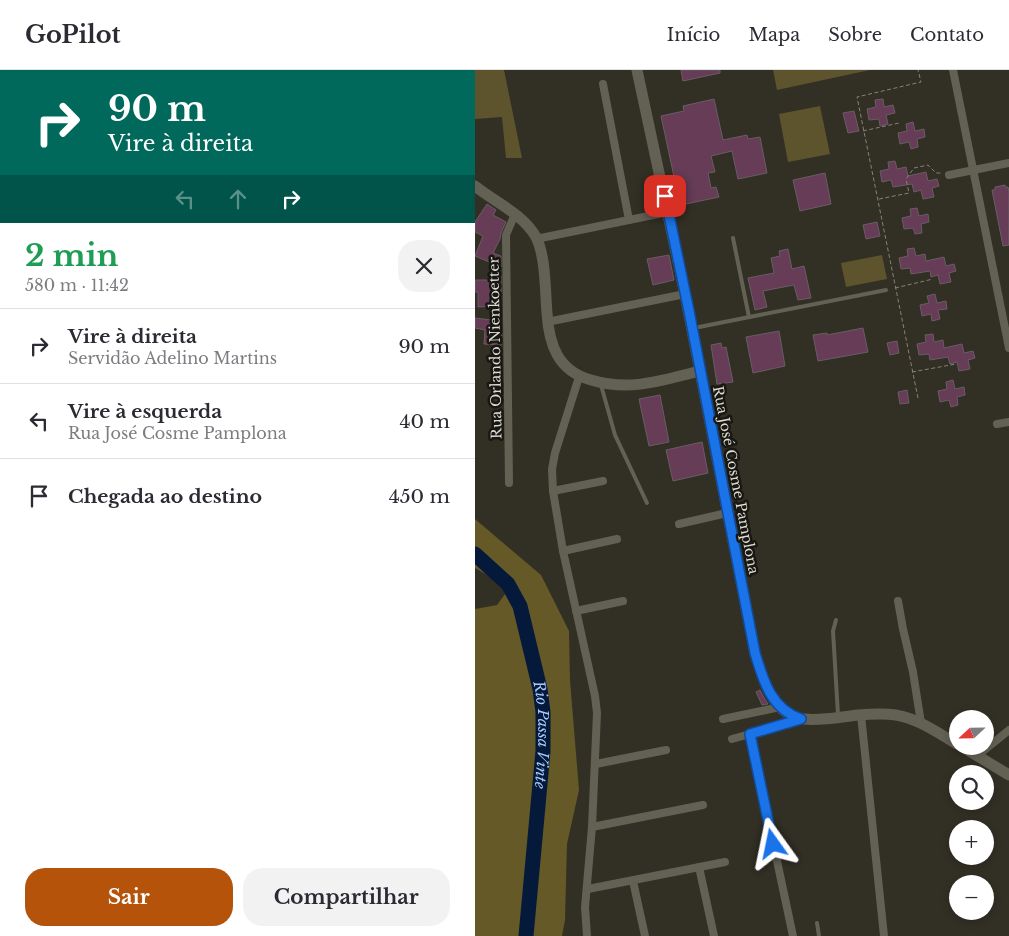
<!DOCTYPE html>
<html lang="pt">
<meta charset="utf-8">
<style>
body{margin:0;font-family:"Libre Baskerville",serif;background:#f2f2f3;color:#2b2b33;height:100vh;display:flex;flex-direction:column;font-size:19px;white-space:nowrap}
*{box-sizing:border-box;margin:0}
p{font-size:16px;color:#7c7c81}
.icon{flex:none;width:28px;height:28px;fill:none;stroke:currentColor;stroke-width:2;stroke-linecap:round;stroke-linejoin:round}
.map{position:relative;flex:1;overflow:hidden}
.sheet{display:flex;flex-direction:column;background:#fff;width:475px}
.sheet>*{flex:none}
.guide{background:#00695c;color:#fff;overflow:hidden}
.needle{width:32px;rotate:248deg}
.controls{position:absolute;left:474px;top:640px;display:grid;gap:10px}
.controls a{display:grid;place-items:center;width:45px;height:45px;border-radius:50%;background:#fff;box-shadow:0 2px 8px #0003;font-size:25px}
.pin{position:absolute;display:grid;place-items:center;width:42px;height:42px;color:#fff;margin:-21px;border-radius:10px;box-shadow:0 2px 8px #0006}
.me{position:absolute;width:55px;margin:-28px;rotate:348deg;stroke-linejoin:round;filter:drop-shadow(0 0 4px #0008)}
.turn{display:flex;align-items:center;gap:18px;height:105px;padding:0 25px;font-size:22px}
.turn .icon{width:65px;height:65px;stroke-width:2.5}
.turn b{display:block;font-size:35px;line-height:42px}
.lanes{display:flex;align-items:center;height:48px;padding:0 25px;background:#0003;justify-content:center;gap:25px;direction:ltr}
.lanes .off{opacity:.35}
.round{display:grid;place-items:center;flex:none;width:52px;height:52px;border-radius:20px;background:#f2f2f3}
.summary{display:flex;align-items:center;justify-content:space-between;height:85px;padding:0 25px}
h1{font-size:30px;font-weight:800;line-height:38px;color:#1e9e55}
.primary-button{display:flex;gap:10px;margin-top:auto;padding:10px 25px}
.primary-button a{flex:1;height:58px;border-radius:20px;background:#b45309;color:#fff;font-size:20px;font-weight:800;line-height:58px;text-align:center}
.primary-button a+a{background:#f2f2f3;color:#2b2b33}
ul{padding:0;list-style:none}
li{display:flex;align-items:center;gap:15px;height:75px;padding:0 25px;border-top:1px solid #e1e1e2}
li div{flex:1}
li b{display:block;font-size:19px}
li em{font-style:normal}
header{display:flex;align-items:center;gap:30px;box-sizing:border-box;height:70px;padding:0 25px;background:#fff;border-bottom:1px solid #e1e1e2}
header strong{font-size:24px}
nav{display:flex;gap:28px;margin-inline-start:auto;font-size:18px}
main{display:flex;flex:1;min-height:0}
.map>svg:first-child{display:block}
</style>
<header>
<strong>GoPilot</strong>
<nav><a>Início</a><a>Mapa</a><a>Sobre</a><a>Contato</a></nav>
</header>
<main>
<section class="sheet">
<div class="guide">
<div class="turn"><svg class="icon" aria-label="right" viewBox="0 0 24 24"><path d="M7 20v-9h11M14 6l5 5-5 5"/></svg><div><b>90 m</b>Vire à direita</div></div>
<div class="lanes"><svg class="icon off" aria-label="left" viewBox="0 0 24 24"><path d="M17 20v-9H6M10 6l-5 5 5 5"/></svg><svg class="icon off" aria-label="ahead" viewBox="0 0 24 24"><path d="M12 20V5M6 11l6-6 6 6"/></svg><svg class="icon" aria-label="right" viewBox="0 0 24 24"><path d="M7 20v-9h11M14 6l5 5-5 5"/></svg></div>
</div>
<div class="summary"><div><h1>2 min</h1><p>580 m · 11:42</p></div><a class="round"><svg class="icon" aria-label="close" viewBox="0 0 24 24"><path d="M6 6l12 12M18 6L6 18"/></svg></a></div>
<ul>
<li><svg class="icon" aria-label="right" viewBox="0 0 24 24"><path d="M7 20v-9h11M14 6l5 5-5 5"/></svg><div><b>Vire à direita</b><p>Servidão Adelino Martins</p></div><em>90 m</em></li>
<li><svg class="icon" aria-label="left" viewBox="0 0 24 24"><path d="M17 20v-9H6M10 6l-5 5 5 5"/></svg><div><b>Vire à esquerda</b><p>Rua José Cosme Pamplona</p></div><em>40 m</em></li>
<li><svg class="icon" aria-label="arrive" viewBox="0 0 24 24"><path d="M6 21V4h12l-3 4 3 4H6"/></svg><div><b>Chegada ao destino</b></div><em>450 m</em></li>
</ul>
<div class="primary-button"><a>Sair</a><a>Compartilhar</a></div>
</section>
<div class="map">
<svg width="534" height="866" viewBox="0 0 534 866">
<rect width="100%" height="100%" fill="#322f25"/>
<g fill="#5d542e">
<polygon points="0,0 29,0 47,88 31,88 27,47 0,49"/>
<polygon points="298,0 395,0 302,20"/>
<polygon points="345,36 355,84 313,92 304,44"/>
<polygon points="407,185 412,209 371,217 366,193"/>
</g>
<polygon fill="#645927" points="0,449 66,505 94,561 95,610 104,720 92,774 90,850 87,866 0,866 0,539 22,535 30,524 26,513 0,498"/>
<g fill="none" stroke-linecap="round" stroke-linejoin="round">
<path stroke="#051a3b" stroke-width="15" id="s1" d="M 0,484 L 33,514 L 45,536 L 65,619 L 68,642 L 68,681 L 51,866"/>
</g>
<g fill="#663c57" stroke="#695d64">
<polygon points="206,0 245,0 245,3 208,11"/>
<polygon points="239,29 248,70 272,65 273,69 285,67 292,103 263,109 257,81 236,86 240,102 233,103 236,118 241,117 244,127 211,134 205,115 201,116 186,46 209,41 208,36"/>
<polygon points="408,29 409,37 418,35 420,43 411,45 413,54 405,56 404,49 394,50 392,39 401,37 400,30"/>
<polygon points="379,41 384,61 373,63 368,43"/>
<polygon points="438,52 440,61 449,59 450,67 442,69 443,77 436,79 434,72 425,74 423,63 432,61 431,54"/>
<polygon points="420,91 422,99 431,97 433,106 451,102 453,111 462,109 464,116 457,118 459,127 448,129 446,120 439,122 437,114 418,117 416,110 407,112 405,101 414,99 413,92"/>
<polygon points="350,103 356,134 325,141 318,110"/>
<polygon points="530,115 530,117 533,117 534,122 534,175 528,176 517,120 520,120 520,117"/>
<polygon points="12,134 21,140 18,145 31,152 26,163 25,169 18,183 26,186 26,197 0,186 8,166 0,162 0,152"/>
<polygon points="442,138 444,146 453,144 454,152 446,154 447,163 440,164 438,158 429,159 427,148 436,146 435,139"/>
<polygon points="402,152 405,166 391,169 388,155"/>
<polygon points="439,178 441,186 450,184 451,191 469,187 471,196 479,194 481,201 474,203 476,212 465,214 463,205 456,207 455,201 436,204 435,198 426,199 424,188 433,186 432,179"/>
<polygon points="313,179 317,199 329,196 336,228 323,230 319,215 288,221 292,237 280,240 273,208 299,203 296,188 305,186 304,181"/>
<polygon points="194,185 199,210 178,215 172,189"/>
<polygon points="16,206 26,206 26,222 23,223 23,236 3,237 3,222 0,222 0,210 16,210"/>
<polygon points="460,224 462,233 471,231 472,239 463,240 465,249 457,251 456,244 447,246 445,235 454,233 452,226"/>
<polygon points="0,248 17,250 17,255 22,255 22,262 27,263 26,275 9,274 10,260 0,258"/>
<polygon points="388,258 393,282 343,291 338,265 352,263 352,265"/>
<polygon points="304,261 310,296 278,303 271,267"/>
<polygon points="458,264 459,272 468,270 469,278 487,274 489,283 498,281 500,288 493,290 495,299 484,301 482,292 475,294 473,287 455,290 454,284 444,285 442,274 451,272 450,265"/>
<polygon points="422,271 424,283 415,285 412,273"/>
<polygon points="246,273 247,278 251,277 258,312 242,314 236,275"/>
<polygon points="478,310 480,319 489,317 490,325 482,327 483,335 476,337 474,330 465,332 463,321 472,319 471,312"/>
<polygon points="432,320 434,333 425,334 423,322"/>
<polygon points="185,325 194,372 174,376 164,329"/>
<polygon points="227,372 233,403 198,411 191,380"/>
<polygon points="285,620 289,628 293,634 287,635 281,622"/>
</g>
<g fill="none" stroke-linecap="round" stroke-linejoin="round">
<g stroke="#85837b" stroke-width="1" stroke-dasharray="4 2.5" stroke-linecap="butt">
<polyline points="388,61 424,53"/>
<polyline points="404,129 434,123 431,109 439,98 453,95 461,103 466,103"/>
<polyline points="420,218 458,209"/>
<polyline points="437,302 481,294"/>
<polyline points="443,328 382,27 446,12 443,0"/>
</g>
<g stroke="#636054" stroke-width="4">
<polyline points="258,168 274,247"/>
<polyline points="219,258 411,220"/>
<polyline points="126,315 140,365 172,433"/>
<polyline points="361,550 358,561 363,645"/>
<polyline points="342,853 344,866"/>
</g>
<g stroke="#636054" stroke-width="8">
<polyline points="478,0 534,278"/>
<polyline points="128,14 154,150"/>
<polyline points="474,105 534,93"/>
<polyline points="61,169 193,142"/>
<polyline points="72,252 210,224"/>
<polyline points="104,307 80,383 77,399 78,421 88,481 120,626 122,643 117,757 110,837 112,866"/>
<polyline points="522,354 534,352"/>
<polyline points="34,413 31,165 40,144"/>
<polyline points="78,421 128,411"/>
<polyline points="204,454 252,443"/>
<polyline points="88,481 142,469"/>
<polyline points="423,531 428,559 438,602 446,653"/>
<polyline points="101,541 148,531"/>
<polyline points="386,645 409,866"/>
<polyline points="248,649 305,637"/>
<polyline points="257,669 275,664"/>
<polyline points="502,686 534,660"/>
<polyline points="121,694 191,680"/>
<polyline points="117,757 228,735"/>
<polyline points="224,797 239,866"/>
<polyline points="158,811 170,866"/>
<polyline points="113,819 250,792"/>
<polyline points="318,866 275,664 326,649"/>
</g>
<g stroke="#636054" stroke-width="11">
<path d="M 162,0 L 210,224 L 280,583 C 288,608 297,646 329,649 C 346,651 365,647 383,645 C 395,644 408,643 421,645 C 444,649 463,663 482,674"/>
<path d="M 0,116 C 20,132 48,144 61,167 C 71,187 70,221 72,243 C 74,275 83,301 116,310 C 156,322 187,310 225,301"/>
<polyline points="486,676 534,705"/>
</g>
</g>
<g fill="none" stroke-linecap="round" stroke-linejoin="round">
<g stroke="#114b97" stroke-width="12">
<path id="route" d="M 190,126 L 214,241 L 280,583 C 288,610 296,639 326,649 L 275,664 L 298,774"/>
</g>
<use href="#route" stroke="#1a73e8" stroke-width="9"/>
</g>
<g text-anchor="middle" stroke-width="5" stroke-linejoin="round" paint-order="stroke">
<g font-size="14" fill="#dcdbd4" stroke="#181712">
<text transform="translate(20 278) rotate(-91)" y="5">Rua Orlando Nienkoetter</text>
<text transform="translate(261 410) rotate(79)" y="5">Rua José Cosme Pamplona</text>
</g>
<g font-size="15" font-style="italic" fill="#a8cafc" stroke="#181712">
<text dy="5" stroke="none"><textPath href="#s1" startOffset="201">Rio Passa Vinte</textPath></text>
</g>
</g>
</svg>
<div class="controls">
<a><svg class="needle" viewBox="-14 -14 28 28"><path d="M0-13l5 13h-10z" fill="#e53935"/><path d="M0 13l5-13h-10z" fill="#7c7c81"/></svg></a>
<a><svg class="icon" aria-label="search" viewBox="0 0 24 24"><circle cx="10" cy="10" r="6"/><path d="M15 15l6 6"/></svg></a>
<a>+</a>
<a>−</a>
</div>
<div class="pin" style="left:190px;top:126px;background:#d93025"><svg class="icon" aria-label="arrive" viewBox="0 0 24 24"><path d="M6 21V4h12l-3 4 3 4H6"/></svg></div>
<svg class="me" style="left:298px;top:774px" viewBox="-20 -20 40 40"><path d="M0-17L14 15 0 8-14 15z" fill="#1a73e8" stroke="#fff" stroke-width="4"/></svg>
</div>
</main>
